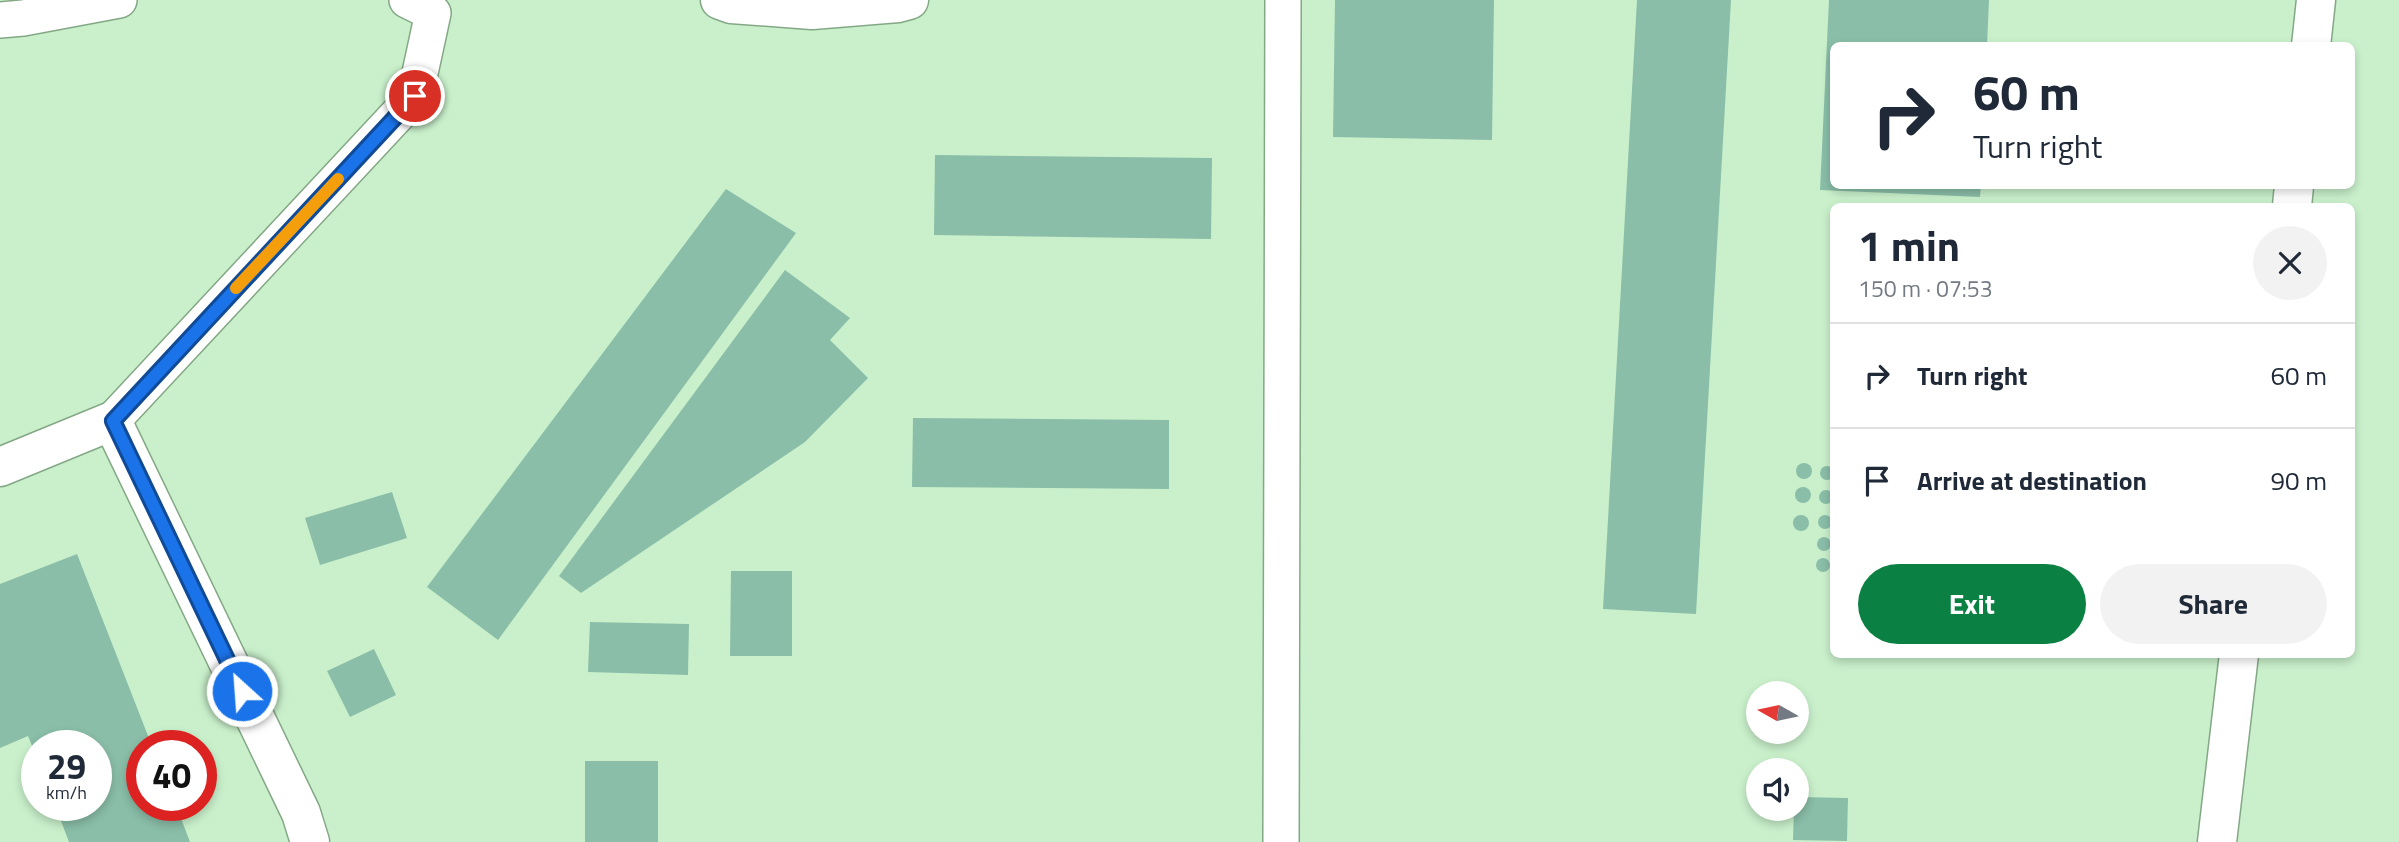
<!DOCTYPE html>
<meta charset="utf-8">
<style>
body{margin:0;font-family:"Titillium Web",sans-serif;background:#f2f2f3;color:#1f2937;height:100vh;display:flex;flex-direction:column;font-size:26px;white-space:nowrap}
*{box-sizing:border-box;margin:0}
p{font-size:23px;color:#747a83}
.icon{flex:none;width:38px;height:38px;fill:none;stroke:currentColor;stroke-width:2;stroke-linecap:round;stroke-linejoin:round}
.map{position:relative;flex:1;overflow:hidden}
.sheet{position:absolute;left:1830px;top:203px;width:525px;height:455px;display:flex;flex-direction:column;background:#fff;border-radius:10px;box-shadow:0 4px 10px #0003}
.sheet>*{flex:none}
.banner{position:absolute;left:1830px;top:42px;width:525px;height:147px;border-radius:10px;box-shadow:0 4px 10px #0003;background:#fff;color:#1f2937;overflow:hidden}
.needle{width:46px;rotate:279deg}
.tools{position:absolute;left:1746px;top:681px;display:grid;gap:14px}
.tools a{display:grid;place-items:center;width:63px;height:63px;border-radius:50%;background:#fff;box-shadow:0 4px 10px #0003;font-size:35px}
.speed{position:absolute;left:21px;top:730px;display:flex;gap:14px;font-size:35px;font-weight:700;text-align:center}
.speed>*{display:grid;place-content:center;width:91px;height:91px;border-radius:50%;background:#fff;box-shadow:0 4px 10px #0003;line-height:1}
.speed small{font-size:18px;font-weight:400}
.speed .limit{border:10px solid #d22;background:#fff;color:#111}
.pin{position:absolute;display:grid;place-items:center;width:60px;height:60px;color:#fff;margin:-30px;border:4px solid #fff;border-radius:50%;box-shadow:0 2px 7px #0007}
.me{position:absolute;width:77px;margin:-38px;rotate:334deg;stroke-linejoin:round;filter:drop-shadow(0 0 5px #0008)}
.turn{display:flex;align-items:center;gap:24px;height:147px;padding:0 28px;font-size:32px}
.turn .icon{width:91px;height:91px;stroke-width:2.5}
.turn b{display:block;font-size:49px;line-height:60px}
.round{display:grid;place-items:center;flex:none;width:74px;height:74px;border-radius:37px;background:#f2f2f3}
.headline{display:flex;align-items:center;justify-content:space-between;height:119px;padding:0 28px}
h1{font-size:42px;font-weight:700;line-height:52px}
.button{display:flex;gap:14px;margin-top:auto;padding:14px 28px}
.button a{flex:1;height:80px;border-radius:42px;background:#0b8043;color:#fff;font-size:28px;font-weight:700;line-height:80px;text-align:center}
.button a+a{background:#f2f2f3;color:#1f2937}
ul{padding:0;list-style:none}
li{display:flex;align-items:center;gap:21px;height:105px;padding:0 28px;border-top:2px solid #e0e1e3}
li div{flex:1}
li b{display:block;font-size:26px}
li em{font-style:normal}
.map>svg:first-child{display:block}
</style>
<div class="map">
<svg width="2399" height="842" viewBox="0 0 2399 842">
<rect width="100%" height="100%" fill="#c9f0cb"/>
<g fill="#8abea8">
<polygon points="1335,0 1494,0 1492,140 1333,137"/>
<polygon points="1637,0 1731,0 1696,614 1603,609"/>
<polygon points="1829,0 1989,0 1987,46 1834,46 1834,186 1981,186 1980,197 1820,190"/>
<polygon points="935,155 1212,158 1211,239 934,235"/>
<polygon points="726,189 796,233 498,640 427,587"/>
<polygon points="785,270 850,318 830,340 868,378 805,442 581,593 559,576"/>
<polygon points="913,418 1169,420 1169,489 912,487"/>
<circle cx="1804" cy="471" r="8"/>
<circle cx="1827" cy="473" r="7"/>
<circle cx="1803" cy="495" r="8"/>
<circle cx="1826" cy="497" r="7"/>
<polygon points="392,492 407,538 320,565 305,518"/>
<circle cx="1825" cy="522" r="7"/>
<circle cx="1801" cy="523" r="8"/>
<circle cx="1824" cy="544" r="7"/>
<polygon points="77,554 152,746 142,746 142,805 176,805 190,842 69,842 55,805 96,805 96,746 37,746 37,758 28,736 0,748 0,584"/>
<circle cx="1823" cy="565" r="7"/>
<polygon points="731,571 792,571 792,656 730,656"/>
<polygon points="590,622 689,624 688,675 588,672"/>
<polygon points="374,649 396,695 350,717 327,671"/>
<rect x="585" y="761" width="73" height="81"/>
<polygon points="1797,797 1848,798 1847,841 1793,840 1794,808 1797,808"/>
</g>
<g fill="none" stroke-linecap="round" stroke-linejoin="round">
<g stroke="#84a886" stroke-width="38">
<g id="street">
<polyline points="0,20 23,18 119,0"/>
<polyline points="112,421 415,96 433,13 407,0"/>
<polyline points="1281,842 1283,0"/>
</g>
</g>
<g stroke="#84a886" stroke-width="41">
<g id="secondary">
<polyline points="2311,46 2316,0"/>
<polyline points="2292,206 2294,186"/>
<polyline points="0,467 112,421 301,813 310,842"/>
<polyline points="2217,842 2239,654"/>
</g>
</g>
<g stroke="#84a886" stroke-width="41">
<polyline id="highway" points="720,0 731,4 812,10 898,3 909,0"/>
</g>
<use href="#street" stroke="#fff" stroke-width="35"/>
<use href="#secondary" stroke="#fff" stroke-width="38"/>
<use href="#highway" stroke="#fff" stroke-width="38"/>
</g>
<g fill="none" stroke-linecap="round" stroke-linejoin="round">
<g stroke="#114b97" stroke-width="18">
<polyline id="route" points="242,691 113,421 415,96"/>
</g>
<use href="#route" stroke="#1a73e8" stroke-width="12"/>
<polyline stroke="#f59e0b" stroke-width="12" points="236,288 338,179"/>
</g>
</svg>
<div class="tools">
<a><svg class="needle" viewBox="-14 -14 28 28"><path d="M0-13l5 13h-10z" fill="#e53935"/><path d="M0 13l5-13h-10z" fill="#747a83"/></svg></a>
<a><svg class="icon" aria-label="sound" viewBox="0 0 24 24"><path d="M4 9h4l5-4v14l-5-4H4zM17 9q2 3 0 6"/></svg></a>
</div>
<div class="speed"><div>29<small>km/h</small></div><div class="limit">40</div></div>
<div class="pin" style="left:415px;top:96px;background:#d93025"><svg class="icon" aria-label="arrive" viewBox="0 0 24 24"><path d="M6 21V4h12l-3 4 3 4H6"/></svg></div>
<svg class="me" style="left:242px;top:691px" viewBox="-20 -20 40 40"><circle r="17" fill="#1a73e8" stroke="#fff" stroke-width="3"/><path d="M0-11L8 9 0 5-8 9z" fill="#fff"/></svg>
<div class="banner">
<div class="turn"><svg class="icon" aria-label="right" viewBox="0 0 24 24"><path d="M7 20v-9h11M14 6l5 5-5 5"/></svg><div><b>60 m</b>Turn right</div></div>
</div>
<section class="sheet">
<div class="headline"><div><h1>1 min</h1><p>150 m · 07:53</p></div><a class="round"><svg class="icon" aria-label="close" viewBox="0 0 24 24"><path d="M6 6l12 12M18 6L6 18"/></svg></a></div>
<ul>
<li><svg class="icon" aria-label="right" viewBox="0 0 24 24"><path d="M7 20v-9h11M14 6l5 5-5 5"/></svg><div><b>Turn right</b></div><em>60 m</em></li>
<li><svg class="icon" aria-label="arrive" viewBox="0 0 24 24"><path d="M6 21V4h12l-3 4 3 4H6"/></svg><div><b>Arrive at destination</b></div><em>90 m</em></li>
</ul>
<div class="button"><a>Exit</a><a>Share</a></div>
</section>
</div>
